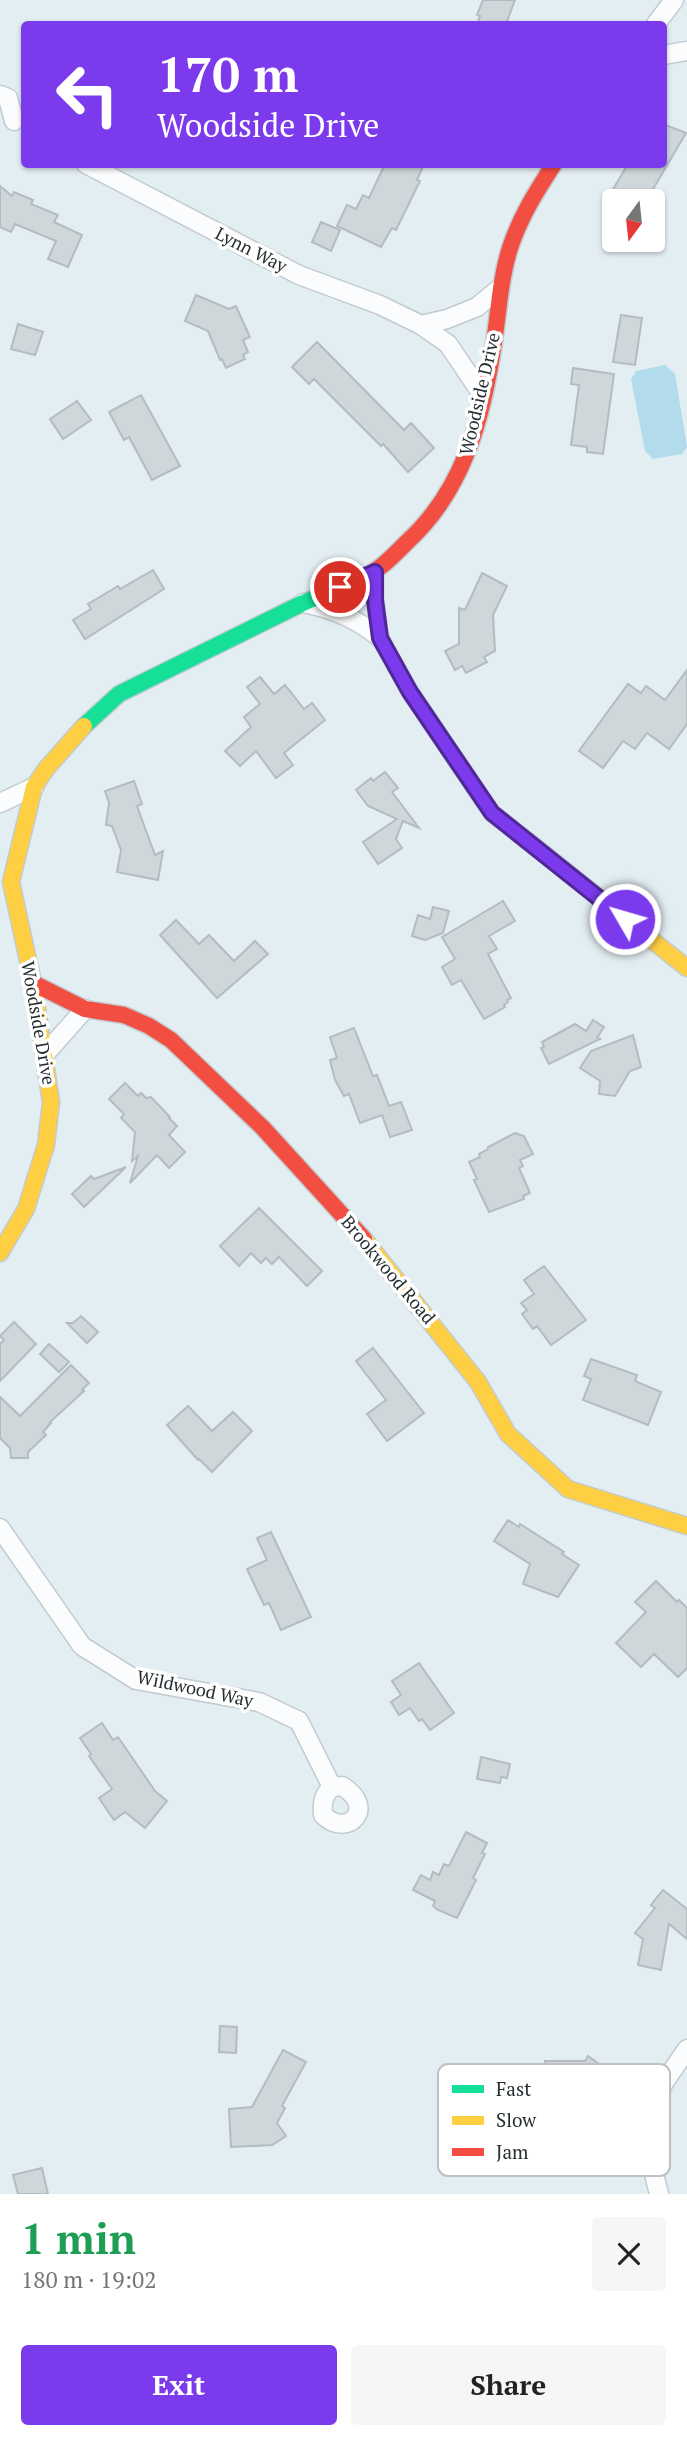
<!DOCTYPE html>
<meta charset="utf-8">
<style>
body{margin:0;font-family:"PT Serif",serif;background:#f6f6f6;color:#222;height:100vh;display:flex;flex-direction:column;font-size:26px;white-space:nowrap}
*{box-sizing:border-box;margin:0}
p{font-size:23px;color:#767676}
.icon{flex:none;width:38px;height:38px;fill:none;stroke:currentColor;stroke-width:2;stroke-linecap:round;stroke-linejoin:round}
.map{position:relative;height:2194px;overflow:hidden}
.sheet{display:flex;flex-direction:column;background:#fff;flex:1}
.sheet>*{flex:none}
.hud{position:absolute;left:21px;top:21px;width:646px;height:147px;border-radius:7px;box-shadow:0 2px 5px #0004;background:#7c3aed;color:#fff;overflow:hidden}
.needle{width:46px;rotate:195deg}
.buttons{position:absolute;left:602px;top:189px;display:grid;gap:14px}
.buttons a{display:grid;place-items:center;width:63px;height:63px;border-radius:7px;background:#fff;box-shadow:0 2px 5px #0004;font-size:35px}
.pin{position:absolute;display:grid;place-items:center;width:60px;height:60px;color:#fff;margin:-30px;border:4px solid #fff;border-radius:50%;box-shadow:0 2px 7px #0007}
.me{position:absolute;width:77px;margin:-38px;rotate:308deg;stroke-linejoin:round;filter:drop-shadow(0 0 5px #0008)}
.turn{display:flex;align-items:center;gap:24px;height:147px;padding:0 21px;font-size:32px}
.turn .icon{width:91px;height:91px;stroke-width:2.5}
.turn b{display:block;font-size:49px;line-height:60px}
.round{display:grid;place-items:center;flex:none;width:74px;height:74px;border-radius:7px;background:#f6f6f6}
.headline{display:flex;align-items:center;justify-content:space-between;height:119px;padding:0 21px}
h1{font-size:42px;font-weight:600;line-height:52px;color:#1e9e55}
.cta{display:flex;gap:14px;margin-top:auto;padding:14px 21px}
.cta a{flex:1;height:80px;border-radius:7px;background:#7c3aed;color:#fff;font-size:28px;font-weight:600;line-height:80px;text-align:center}
.cta a+a{background:#f6f6f6;color:#222}
.map>svg:first-child{display:block}
</style>
<div class="map">
<svg width="687" height="2194" viewBox="0 0 687 2194">
<rect width="100%" height="100%" fill="#e3eef3"/>
<polygon fill="#b2dbec" points="665,365 675,374 687,447 682,454 653,459 645,451 631,379 636,371"/>
<g fill="#cfd7db" stroke="#b3bcc0" stroke-width="2">
<polygon points="483,0 515,0 506,24 477,24 480,16 477,15"/>
<polygon points="663,124 686,133 646,201 606,201 628,164 663,164"/>
<polygon points="385,164 424,164 417,180 420,181 396,230 392,228 381,247 337,226 347,205 356,209 363,195 369,198"/>
<polygon points="0,186 12,196 14,192 33,200 31,204 58,215 54,222 82,235 68,267 48,259 56,241 15,224 11,232 0,227"/>
<polygon points="321,222 340,230 331,251 312,242"/>
<polygon points="196,295 229,309 236,306 250,337 243,340 248,352 243,355 245,359 226,368 222,359 220,360 208,331 185,321"/>
<polygon points="621,315 642,318 635,365 613,362"/>
<polygon points="18,324 43,332 35,355 11,349"/>
<polygon points="317,342 404,430 411,423 434,448 408,472 383,444 381,446 314,379 309,384 292,367"/>
<polygon points="573,368 614,374 603,454 587,452 587,447 571,445 579,385 571,384"/>
<polygon points="141,395 180,466 152,480 129,437 124,440 109,412"/>
<polygon points="77,401 91,420 63,439 50,419"/>
<polygon points="153,570 164,589 85,639 73,620 91,609 88,604 118,586 120,589"/>
<polygon points="482,573 507,586 493,615 495,651 484,657 487,662 466,673 462,666 455,670 445,651 459,644 459,608 465,610"/>
<polygon points="687,670 687,724 669,749 647,733 635,749 623,741 603,768 579,751 628,684 641,693 646,686 665,700"/>
<polygon points="260,677 274,694 285,685 304,709 312,703 325,720 284,753 293,765 276,778 256,751 240,766 225,751 251,727 244,717 260,704 247,687"/>
<polygon points="385,772 398,788 392,792 419,828 403,821 396,839 402,848 378,864 363,842 397,819 368,806 356,790 371,778 373,781"/>
<polygon points="134,781 142,804 137,806 155,855 163,851 158,880 117,872 121,850 112,826 106,825 109,803 105,791"/>
<polygon points="503,901 515,921 489,936 497,949 488,954 511,998 507,1000 508,1002 504,1005 505,1007 484,1019 461,980 452,985 442,967 455,959 442,937"/>
<polygon points="433,907 449,911 443,933 425,940 412,936 418,915 430,919"/>
<polygon points="176,920 199,944 209,935 234,961 255,941 268,954 217,998 160,935"/>
<polygon points="593,1020 604,1027 597,1038 600,1039 549,1064 541,1048 544,1047 542,1042 575,1024 586,1031"/>
<polygon points="354,1028 373,1076 377,1075 389,1106 401,1102 412,1130 390,1137 382,1115 360,1123 349,1094 344,1096 335,1080 330,1060 337,1058 330,1037"/>
<polygon points="633,1035 641,1067 630,1071 615,1096 599,1094 600,1081 580,1068 591,1051"/>
<polygon points="125,1083 138,1096 141,1093 146,1098 151,1097 170,1117 169,1118 177,1126 169,1135 185,1152 169,1168 157,1155 130,1183 138,1156 132,1161 135,1132 121,1118 124,1114 109,1099"/>
<polygon points="515,1133 524,1136 533,1154 520,1160 523,1166 519,1168 530,1193 523,1196 524,1199 489,1212 474,1180 477,1179 469,1162 480,1157 479,1154 488,1149 488,1147"/>
<polygon points="126,1167 84,1207 72,1194 91,1176 94,1179"/>
<polygon points="259,1208 322,1271 307,1286 279,1257 272,1264 266,1258 261,1263 251,1253 239,1266 220,1246"/>
<polygon points="544,1266 586,1320 551,1345 537,1326 533,1329 522,1314 527,1310 521,1303 534,1294 524,1280"/>
<polygon points="81,1316 98,1332 87,1343 67,1323 73,1323"/>
<polygon points="14,1322 36,1344 0,1381 0,1344 4,1340 0,1336"/>
<polygon points="49,1344 69,1362 59,1372 40,1354"/>
<polygon points="373,1348 424,1413 387,1441 367,1414 386,1400 356,1361"/>
<polygon points="591,1359 637,1375 635,1381 661,1392 648,1425 583,1400 591,1379 584,1376"/>
<polygon points="71,1365 89,1383 82,1390 84,1391 50,1422 51,1423 43,1432 46,1435 28,1452 28,1458 11,1458 10,1448 0,1438 0,1397 20,1416"/>
<polygon points="188,1406 212,1431 233,1412 252,1431 212,1472 199,1459 198,1460 167,1425"/>
<polygon points="508,1520 519,1527 520,1524 564,1552 562,1554 579,1565 558,1597 523,1584 530,1564 494,1541"/>
<polygon points="271,1532 311,1617 281,1630 269,1603 264,1605 247,1569 267,1560 257,1538"/>
<polygon points="656,1581 677,1602 679,1600 687,1608 687,1668 678,1677 654,1654 641,1667 616,1643 646,1612 635,1602"/>
<polygon points="419,1663 454,1713 430,1730 422,1719 419,1721 410,1708 399,1715 391,1702 401,1695 392,1681"/>
<polygon points="102,1723 113,1740 118,1737 155,1791 167,1801 145,1828 125,1812 114,1820 99,1798 112,1789 89,1756 91,1754 80,1738"/>
<polygon points="481,1757 510,1764 507,1778 501,1777 500,1783 477,1779"/>
<polygon points="466,1832 487,1843 482,1853 485,1854 473,1878 476,1880 457,1918 438,1910 433,1906 435,1901 413,1890 421,1875 430,1880 433,1872 439,1875 444,1864 449,1866"/>
<polygon points="663,1890 687,1909 687,1939 669,1924 661,1970 638,1965 643,1939 635,1933 655,1908 651,1905"/>
<polygon points="220,2026 237,2027 236,2053 219,2052"/>
<polygon points="283,2050 306,2062 282,2106 285,2108 277,2123 286,2136 272,2145 231,2147 229,2109 252,2107"/>
<polygon points="588,2056 602,2066 601,2069 606,2073 594,2089 579,2077 580,2108 544,2108 544,2099 538,2099 538,2075 546,2075 545,2061 585,2061"/>
<polygon points="42,2168 48,2194 18,2194 13,2175"/>
</g>
<g fill="none" stroke-linecap="round" stroke-linejoin="round">
<g stroke="#c2cbcf" stroke-width="21">
<g id="street">
<polyline points="656,24 674,0"/>
<polyline points="663,55 687,51"/>
<polyline points="0,95 8,98 14,121"/>
<polyline points="86,164 299,275 380,305 421,325 448,344 483,396"/>
<polyline points="421,325 447,319 477,307 500,288"/>
<path d="M 303,603 C 333,609 356,618 380,638"/>
<polyline points="0,803 34,787"/>
<polyline points="45,1054 85,1009"/>
<polyline points="0,1528 82,1646 136,1680 259,1702 299,1721 332,1787"/>
<path d="M 342,1786 C 378,1808 347,1839 323,1815 C 322,1803 323,1795 332,1787 Z"/>
<polyline points="659,2194 647,2146 663,2084 687,2049"/>
</g>
</g>
<g stroke="#c2cbcf" stroke-width="19">
<g id="fast">
<polyline points="375,572 375,600 380,638 410,692 492,813 539,850"/>
<polyline points="84,726 119,694 303,603 362,578"/>
</g>
</g>
<g stroke="#c2cbcf" stroke-width="19">
<g id="slow">
<polyline points="539,850 687,968"/>
<polyline points="364,1239 478,1382 508,1434 568,1489 687,1526"/>
<polyline points="0,1253 26,1209 46,1145 51,1102 33,983 11,882 34,787 46,769 84,726"/>
</g>
</g>
<g stroke="#c2cbcf" stroke-width="19">
<g id="jam">
<path d="M 362,578 C 380,570 393,556 407,542 C 464,490 483,417 494,342 C 499,311 500,279 510,248 C 520,217 536,192 554,164"/>
<polyline points="33,983 85,1009 124,1015 149,1026 171,1040 263,1128 364,1239"/>
</g>
</g>
<use href="#street" stroke="#fbfcfd" stroke-width="18"/>
<use href="#fast" stroke="#16e098" stroke-width="16"/>
<use href="#slow" stroke="#ffcf43" stroke-width="16"/>
<use href="#jam" stroke="#f24e42" stroke-width="16"/>
</g>
<g fill="none" stroke-linecap="round" stroke-linejoin="round">
<g stroke="#51269a" stroke-width="18">
<polyline id="route" points="340,587 375,572 375,600 380,638 410,692 492,813 625,919"/>
</g>
<use href="#route" stroke="#7c3aed" stroke-width="12"/>
</g>
<g text-anchor="middle" stroke-width="7" stroke-linejoin="round" paint-order="stroke">
<g font-size="18" fill="#272e31" stroke="#fff">
<text transform="translate(251 250) rotate(27)" y="6">Lynn Way</text>
<text transform="translate(480 394) rotate(-77)" y="6">Woodside Drive</text>
<text transform="translate(38 1023) rotate(80)" y="6">Woodside Drive</text>
<text transform="translate(388 1270) rotate(50)" y="6">Brookwood Road</text>
<text transform="translate(195 1689) rotate(12)" y="6">Wildwood Way</text>
</g>
</g>
<rect x="438" y="2064" width="232" height="112" rx="10" fill="#fff" stroke="#bec0c1" stroke-width="2"/>
<rect x="452" y="2085" width="32" height="8" fill="#16e098"/>
<rect x="452" y="2116" width="32" height="9" fill="#ffcf43"/>
<rect x="452" y="2148" width="32" height="8" fill="#f24e42"/>
<g font-size="19" fill="#272e31">
<text x="496" y="2096">Fast</text>
<text x="496" y="2127">Slow</text>
<text x="496" y="2159">Jam</text>
</g>
</svg>
<div class="buttons">
<a><svg class="needle" viewBox="-14 -14 28 28"><path d="M0-13l5 13h-10z" fill="#e53935"/><path d="M0 13l5-13h-10z" fill="#767676"/></svg></a>
</div>
<div class="pin" style="left:340px;top:587px;background:#d93025"><svg class="icon" aria-label="arrive" viewBox="0 0 24 24"><path d="M6 21V4h12l-3 4 3 4H6"/></svg></div>
<svg class="me" style="left:625px;top:919px" viewBox="-20 -20 40 40"><circle r="17" fill="#7c3aed" stroke="#fff" stroke-width="3"/><path d="M0-11L8 9 0 5-8 9z" fill="#fff"/></svg>
<div class="hud">
<div class="turn"><svg class="icon" aria-label="left" viewBox="0 0 24 24"><path d="M17 20v-9H6M10 6l-5 5 5 5"/></svg><div><b>170 m</b>Woodside Drive</div></div>
</div>
</div>
<section class="sheet">
<div class="headline"><div><h1>1 min</h1><p>180 m · 19:02</p></div><a class="round"><svg class="icon" aria-label="close" viewBox="0 0 24 24"><path d="M6 6l12 12M18 6L6 18"/></svg></a></div>
<div class="cta"><a>Exit</a><a>Share</a></div>
</section>
